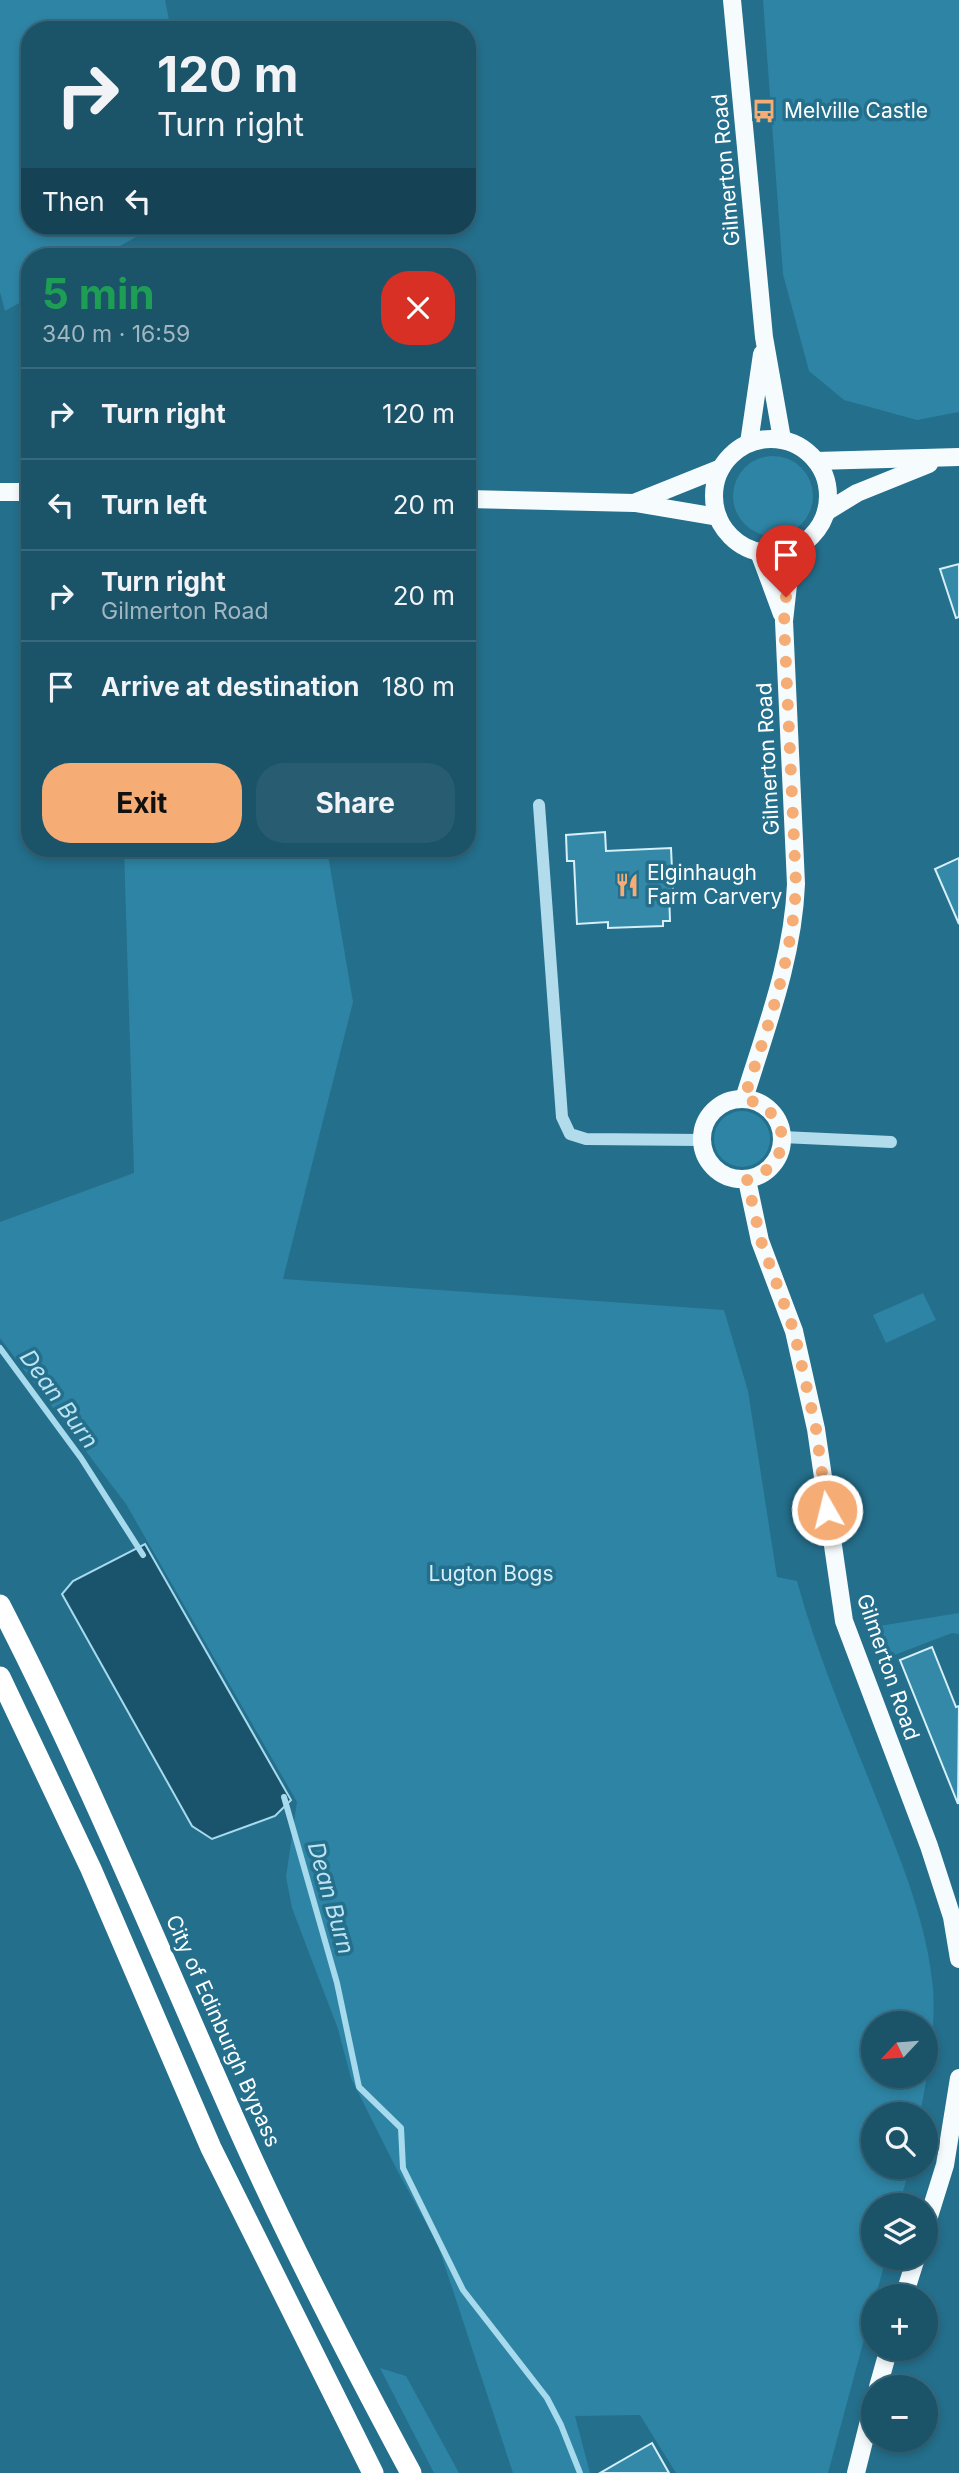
<!DOCTYPE html>
<meta charset="utf-8">
<style>
body{margin:0;font-family:Inter,sans-serif;background:#285d71;color:#f1f3f6;height:100vh;display:flex;flex-direction:column;font-size:26px;white-space:nowrap}
*{box-sizing:border-box;margin:0}
p{font-size:23px;color:#a0b6c0}
.icon{flex:none;width:38px;height:38px;fill:none;stroke:currentColor;stroke-width:2;stroke-linecap:round;stroke-linejoin:round}
.map{position:relative;flex:1;overflow:hidden}
.sheet{position:absolute;left:21px;top:248px;width:455px;height:609px;display:flex;flex-direction:column;background:#1b5369;border-radius:28px;box-shadow:0 4px 10px #0003,0 0 0 2px #39697d}
.sheet>*{flex:none}
.top-card{position:absolute;left:21px;top:21px;width:455px;height:214px;border-radius:28px;box-shadow:0 4px 10px #0003,0 0 0 2px #39697d;background:#1b5369;color:#f1f3f6;overflow:hidden}
.needle{width:46px;rotate:244deg}
.tools{position:absolute;left:861px;top:2011px;display:grid;gap:14px}
.tools a{display:grid;place-items:center;width:77px;height:77px;border-radius:50%;background:#1b5369;box-shadow:0 4px 10px #0003,0 0 0 2px #39697d;font-size:35px}
.pin{position:absolute;display:grid;place-items:center;width:60px;height:60px;color:#fff;margin:-72px -30px;border-radius:50% 50% 50% 0;rotate:-45deg;box-shadow:0 0 7px #0007}
.pin .icon{rotate:45deg}
.me{position:absolute;width:77px;margin:-38px;rotate:352deg;stroke-linejoin:round;filter:drop-shadow(0 0 5px #0008)}
.turn{display:flex;align-items:center;gap:24px;height:147px;padding:0 21px;font-size:32px}
.turn .icon{width:91px;height:91px;stroke-width:2.5}
.turn b{display:block;font-size:49px;line-height:60px}
.then{display:flex;align-items:center;height:66px;padding:0 21px;background:#0003;gap:14px;font-size:26px}
.round{display:grid;place-items:center;flex:none;width:74px;height:74px;border-radius:28px;background:#285d71}
.overview{display:flex;align-items:center;justify-content:space-between;height:119px;padding:0 21px}
h1{font-size:42px;font-weight:700;line-height:52px;color:#1e9e55}
.action{display:flex;gap:14px;margin-top:auto;padding:14px 21px}
.action a{flex:1;height:80px;border-radius:28px;background:#f5ac75;color:#111;font-size:28px;font-weight:700;line-height:80px;text-align:center}
.action a+a{background:#285d71;color:#f1f3f6}
ul{padding:0;list-style:none}
li{display:flex;align-items:center;gap:21px;height:91px;padding:0 21px;border-top:2px solid #39697d}
li div{flex:1}
li b{display:block;font-size:26px}
li em{font-style:normal}
.map>svg:first-child{display:block}
</style>
<div class="map">
<svg width="959" height="2473" viewBox="0 0 959 2473">
<rect width="100%" height="100%" fill="#246f8c"/>
<g fill="#2e84a4" fill-rule="evenodd">
<polygon points="0,0 165,0 171,30 30,30 30,226 156,226 100,257 30,257 30,297 5,311 0,292"/>
<polygon points="763,0 959,0 959,412 917,420 844,400 809,371 783,274"/>
<circle cx="773" cy="496" r="40"/>
<path d="M 124,849 L 327,849 L 353,1002 L 283,1279 L 724,1310 L 748,1391 L 777,1577 L 797,1581 C 818,1658 850,1731 879,1805 C 902,1863 927,1924 933,1988 C 936,2029 928,2073 920,2114 L 873,2114 L 873,2166 L 910,2167 L 899,2205 L 873,2205 L 873,2258 L 886,2258 L 828,2473 L 676,2473 L 640,2415 L 575,2416 L 590,2473 L 513,2473 L 438,2245 L 397,2170 L 351,2078 L 338,2029 L 292,1908 L 286,1877 L 297,1802 L 126,1504 L 0,1338 L 0,1222 L 134,1173 ZM 926,2023 L 926,2076 L 873,2076 L 873,2023 Z"/>
<circle cx="742" cy="1139" r="28"/>
<polygon points="923,1293 936,1320 886,1343 873,1315"/>
<polygon points="959,1613 959,1634 952,1633 884,1659 879,1626"/>
<polygon points="380,2368 406,2376 459,2473 434,2473"/>
</g>
<polygon fill="#19546c" stroke="#a6daec" stroke-width="2" points="145,1544 291,1800 275,1816 212,1839 192,1826 62,1594 73,1581"/>
<g fill="none" stroke-linecap="round" stroke-linejoin="round">
<g stroke="#a6daec" stroke-width="6">
<polyline points="0,1348 81,1458 143,1555"/>
<polyline points="284,1797 337,1983 359,2087 401,2128 403,2168 463,2290 547,2398 561,2425 580,2473"/>
</g>
</g>
<g fill="#3489a9" stroke="#d6eff8" stroke-width="2">
<polygon points="959,564 959,617 956,618 940,569"/>
<polygon points="605,832 606,851 671,848 673,891 669,891 670,921 663,921 663,926 608,928 608,922 577,924 574,861 567,861 566,835"/>
<polygon points="959,858 959,924 935,869"/>
<polygon points="932,1647 956,1707 959,1706 958,1804 900,1660"/>
<polygon points="652,2443 669,2473 600,2473"/>
</g>
<g fill="none" stroke-linecap="round" stroke-linejoin="round">
<g stroke="#b2dceb" stroke-width="12">
<polyline points="539,805 562,1117 570,1134 586,1139 701,1140"/>
<polyline points="782,1137 891,1142"/>
</g>
<g stroke="#f6fcfe" stroke-width="18">
<polyline points="732,0 764,337 782,439"/>
<circle cx="771" cy="496" r="57"/>
<polyline points="749,443 762,354"/>
<polyline points="816,461 959,457"/>
<polyline points="0,492 30,492"/>
<polyline points="467,499 635,503 718,517"/>
<polyline points="636,502 721,468"/>
<polyline points="826,512 857,493 929,464"/>
<polyline points="759,552 782,614"/>
<circle cx="742" cy="1139" r="40"/>
<path d="M 744,1099 C 766,1028 793,959 796,884 L 784,621 L 792,549"/>
<polyline points="747,1180 760,1241 794,1331 816,1429 844,1621 929,1846 952,1917 959,1959"/>
<polyline points="926,2226 945,2165 959,2078"/>
<polyline points="904,2296 916,2258"/>
<polyline points="878,2387 889,2348"/>
<polyline points="856,2473 873,2405"/>
</g>
<g stroke="#fff" stroke-width="21">
<path d="M 0,1605 C 87,1774 159,1950 236,2123 C 289,2242 349,2358 411,2473"/>
<polyline points="0,1677 91,1869 211,2148 373,2473"/>
</g>
</g>
<g fill="none" stroke-linecap="round" stroke-linejoin="round">
<path stroke="#f5ac75" stroke-width="12" stroke-dasharray="0 21.6" d="M 786,597 L 784,621 L 796,884 C 793,959 767,1028 744,1099 C 793,1110 795,1165 747,1180 L 761,1241 L 794,1331 L 816,1429 L 827,1510"/>
</g>
<defs>
<g id="bus-bare" transform="scale(1.89)"><path d="M-5-6H5V4H4V6H2V4H-2V6H-4V4H-5ZM-3.5-4V0h7V-4ZM-3.5 1.2v1.5H-2V1.2ZM2 1.2v1.5H3.5V1.2Z" fill="#f5ac75" stroke="#246f8c" stroke-width="2.5" paint-order="stroke"/></g>
<g id="restaurant-bare" transform="scale(1.89)"><path d="M-5-6h1v4h1v-4h1v4h1v-4h1v5L-1.5 .5V6h-2V.5L-5-1ZM5-6V6H3V1.5H1.5Q1.5-4 5-6Z" fill="#f5ac75" stroke="#246f8c" stroke-width="2.5" paint-order="stroke"/></g>
</defs>
<g fill-rule="evenodd">
<use href="#bus-bare" x="764" y="111"/>
<use href="#restaurant-bare" x="627" y="885"/>
</g>
<g text-anchor="middle" stroke-width="7" stroke-linejoin="round" paint-order="stroke">
<g font-size="21" fill="#fff" stroke="#246f8c" text-anchor="start">
<text x="784" y="118">Melville Castle</text>
<text x="647" y="880">Elginhaugh<tspan x="647" dy="24">Farm Carvery</tspan></text>
</g>
<g font-size="21" fill="#fff" stroke="#246f8c">
<text transform="translate(726 170) rotate(-95)" y="7">Gilmerton Road</text>
<text transform="translate(768 759) rotate(-93)" y="7">Gilmerton Road</text>
<text transform="translate(888 1667) rotate(71)" y="7">Gilmerton Road</text>
<text transform="translate(223 2031) rotate(66)" y="7">City of Edinburgh Bypass</text>
</g>
<g font-size="21" fill="#d6eff8" stroke="#246f8c">
<text x="491" y="1581">Lugton Bogs</text>
</g>
<g font-size="23" font-style="italic" fill="#bee4f2" stroke="#246f8c">
<text transform="translate(59 1399) rotate(54)" y="8">Dean Burn</text>
<text transform="translate(331 1898) rotate(74)" y="8">Dean Burn</text>
</g>
</g>
</svg>
<div class="tools">
<a><svg class="needle" viewBox="-14 -14 28 28"><path d="M0-13l5 13h-10z" fill="#e53935"/><path d="M0 13l5-13h-10z" fill="#a0b6c0"/></svg></a>
<a><svg class="icon" aria-label="search" viewBox="0 0 24 24"><circle cx="10" cy="10" r="6"/><path d="M15 15l6 6"/></svg></a>
<a><svg class="icon" aria-label="layers" viewBox="0 0 24 24"><path d="M12 4l9 5-9 5-9-5zM3 14l9 5 9-5"/></svg></a>
<a>+</a>
<a>−</a>
</div>
<div class="pin" style="left:786px;top:597px;background:#d93025"><svg class="icon" aria-label="arrive" viewBox="0 0 24 24"><path d="M6 21V4h12l-3 4 3 4H6"/></svg></div>
<svg class="me" style="left:827px;top:1510px" viewBox="-20 -20 40 40"><circle r="17" fill="#f5ac75" stroke="#fff" stroke-width="3"/><path d="M0-11L8 9 0 5-8 9z" fill="#fff"/></svg>
<div class="top-card">
<div class="turn"><svg class="icon" aria-label="right" viewBox="0 0 24 24"><path d="M7 20v-9h11M14 6l5 5-5 5"/></svg><div><b>120 m</b>Turn right</div></div>
<div class="then">Then<svg class="icon" aria-label="left" viewBox="0 0 24 24"><path d="M17 20v-9H6M10 6l-5 5 5 5"/></svg></div>
</div>
<section class="sheet">
<div class="overview"><div><h1>5 min</h1><p>340 m · 16:59</p></div><a class="round" style="background:#d93025;color:#fff"><svg class="icon" aria-label="close" viewBox="0 0 24 24"><path d="M6 6l12 12M18 6L6 18"/></svg></a></div>
<ul>
<li><svg class="icon" aria-label="right" viewBox="0 0 24 24"><path d="M7 20v-9h11M14 6l5 5-5 5"/></svg><div><b>Turn right</b></div><em>120 m</em></li>
<li><svg class="icon" aria-label="left" viewBox="0 0 24 24"><path d="M17 20v-9H6M10 6l-5 5 5 5"/></svg><div><b>Turn left</b></div><em>20 m</em></li>
<li><svg class="icon" aria-label="right" viewBox="0 0 24 24"><path d="M7 20v-9h11M14 6l5 5-5 5"/></svg><div><b>Turn right</b><p>Gilmerton Road</p></div><em>20 m</em></li>
<li><svg class="icon" aria-label="arrive" viewBox="0 0 24 24"><path d="M6 21V4h12l-3 4 3 4H6"/></svg><div><b>Arrive at destination</b></div><em>180 m</em></li>
</ul>
<div class="action"><a>Exit</a><a>Share</a></div>
</section>
</div>
